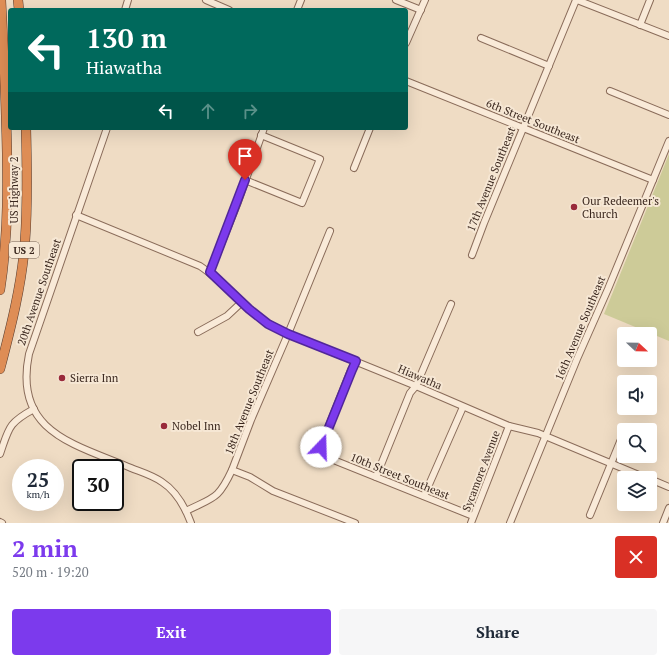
<!DOCTYPE html>
<meta charset="utf-8">
<style>
body{margin:0;font-family:"PT Serif",serif;background:#f6f6f7;color:#1f2937;height:100vh;display:flex;flex-direction:column;font-size:15px;white-space:nowrap}
*{box-sizing:border-box;margin:0}
p{font-size:13px;color:#747a83}
.icon{flex:none;width:22px;height:22px;fill:none;stroke:currentColor;stroke-width:2;stroke-linecap:round;stroke-linejoin:round}
.map{position:relative;height:523px;overflow:hidden}
.panel{display:flex;flex-direction:column;background:#fff;flex:1}
.panel>*{flex:none}
.guide{position:absolute;left:8px;top:8px;width:400px;height:122px;border-radius:4px;box-shadow:0 4px 16px #0002;background:#00695c;color:#fff;overflow:hidden}
.needle{width:26px;rotate:112deg}
.tools{position:absolute;left:617px;top:327px;display:grid;gap:8px}
.tools a{display:grid;place-items:center;width:40px;height:40px;border-radius:4px;background:#fff;box-shadow:0 4px 16px #0002;font-size:20px}
.speed{position:absolute;left:12px;top:459px;display:flex;gap:8px;font-size:20px;font-weight:700;text-align:center}
.speed>*{display:grid;place-content:center;width:52px;height:52px;border-radius:50%;background:#fff;box-shadow:0 4px 16px #0002;line-height:1}
.speed small{font-size:10px;font-weight:400}
.speed .limit{border:2px solid #111;border-radius:6px;background:#fff;color:#111}
.pin{position:absolute;display:grid;place-items:center;width:34px;height:34px;color:#fff;margin:-41px -17px;border-radius:50% 50% 50% 0;rotate:-45deg;box-shadow:0 0 4px #0007}
.pin .icon{rotate:45deg}
.me{position:absolute;width:44px;margin:-22px;rotate:21deg;stroke-linejoin:round;filter:drop-shadow(0 0 3px #0008)}
.turn{display:flex;align-items:center;gap:14px;height:84px;padding:0 12px;font-size:18px}
.turn .icon{width:52px;height:52px;stroke-width:2.5}
.turn b{display:block;font-size:28px;line-height:34px}
.lanes{display:flex;align-items:center;height:38px;padding:0 12px;background:#0003;justify-content:center;gap:20px;direction:ltr}
.lanes .off{opacity:.35}
.round{display:grid;place-items:center;flex:none;width:42px;height:42px;border-radius:4px;background:#f6f6f7}
.headline{display:flex;align-items:center;justify-content:space-between;height:68px;padding:0 12px}
h1{font-size:24px;font-weight:700;line-height:30px;color:#7c3aed}
.button{display:flex;gap:8px;margin-top:auto;padding:8px 12px}
.button a{flex:1;height:46px;border-radius:4px;background:#7c3aed;color:#fff;font-size:16px;font-weight:700;line-height:46px;text-align:center}
.button a+a{background:#f6f6f7;color:#1f2937}
.map>svg:first-child{display:block}
</style>
<div class="map">
<svg width="669" height="523" viewBox="0 0 669 523">
<rect width="100%" height="100%" fill="#efdcc4"/>
<polygon fill="#cdcb98" points="669,154 669,341 604,314"/>
<g fill="none" stroke-linecap="round" stroke-linejoin="round">
<g stroke="#8a6c5a" stroke-width="8">
<g id="minor">
<polyline points="206,0 229,10"/>
<polyline points="396,0 421,10"/>
<polyline points="577,0 669,36"/>
<polyline points="125,10 128,0"/>
<polyline points="297,10 301,0"/>
<polyline points="640,25 650,0"/>
<polyline points="481,38 549,66"/>
<polyline points="406,43 425,0"/>
<polyline points="406,81 653,180"/>
<polyline points="610,91 669,115"/>
<path d="M 107,128 L 29,354 C 13,432 74,444 131,468 C 141,472 152,475 162,482 C 176,491 185,507 191,523"/>
<polyline points="354,168 370,128"/>
<polyline points="245,180 302,203 320,159 261,135"/>
<path d="M 76,215 L 200,266 C 221,280 237,299 256,315 C 266,323 277,328 288,334 L 416,386 L 509,426 L 538,433 L 646,478"/>
<polyline points="330,231 288,334 251,420 232,470 250,477 273,491 355,523"/>
<polyline points="472,255 484,223 576,0"/>
<polyline points="210,272 238,202 264,128"/>
<polyline points="198,332 227,316 242,302"/>
<path d="M 356,361 L 351,370 L 322,443 C 320,449 321,453 326,457 L 473,516"/>
<path d="M 0,454 C 9,428 8,423 34,409"/>
<polyline points="376,477 410,393 416,386 451,304"/>
<polyline points="650,479 669,487"/>
<polyline points="424,496 463,407"/>
<path d="M 186,511 C 214,497 218,500 232,470"/>
<polyline points="590,515 624,432"/>
<polyline points="0,522 2,523"/>
<polyline points="471,523 509,426"/>
<polyline points="510,523 577,359 608,289 669,141"/>
<polyline points="663,523 669,508"/>
</g>
</g>
<g stroke="#573b2e" stroke-width="10">
<g id="highway">
<polyline points="18,0 19,10"/>
<path d="M 0,290 C 9,232 8,175 6,116 C 5,77 3,39 1,0"/>
<path d="M 0,369 C 11,327 22,284 25,241 C 28,203 27,165 26,128"/>
</g>
</g>
<use href="#minor" stroke="#f9ead8" stroke-width="6"/>
<use href="#highway" stroke="#de8d55" stroke-width="9"/>
</g>
<g fill="none" stroke-linecap="round" stroke-linejoin="round">
<g stroke="#51269a" stroke-width="10">
<polyline id="route" points="245,180 210,272 249,309 268,324 288,334 356,361 352,370 321,447"/>
</g>
<use href="#route" stroke="#7c3aed" stroke-width="7"/>
</g>
<g fill="#992a3b" stroke="#f6e7d4" stroke-width="1.5">
<circle cx="574" cy="207" r="4"/>
<circle cx="62" cy="378" r="4"/>
<circle cx="164" cy="426" r="4"/>
</g>
<g text-anchor="middle" stroke-width="4" stroke-linejoin="round" paint-order="stroke">
<rect fill="#f6e7d4" stroke="#726155" stroke-width="1" x="9" y="242" width="30" height="16" rx="3"/>
<g font-size="10" font-weight="bold" fill="#3a271e">
<text x="24" y="254">US 2</text>
</g>
<g font-size="11" fill="#3a271e" stroke="#f6e7d4">
<text transform="translate(533 121) rotate(22)" y="4">6th Street Southeast</text>
<text transform="translate(491 179) rotate(-68)" y="4">17th Avenue Southeast</text>
<text transform="translate(14 190) rotate(-90)" y="4">US Highway 2</text>
<text transform="translate(39 292) rotate(-71)" y="4">20th Avenue Southeast</text>
<text transform="translate(580 328) rotate(-67)" y="4">16th Avenue Southeast</text>
<text transform="translate(420 377) rotate(23)" y="4">Hiawatha</text>
<text transform="translate(249 402) rotate(-68)" y="4">18th Avenue Southeast</text>
<text transform="translate(481 471) rotate(-69)" y="4">Sycamore Avenue</text>
<text transform="translate(400 476) rotate(22)" y="4">10th Street Southeast</text>
</g>
<g font-size="11" fill="#3a271e" stroke="#f6e7d4" text-anchor="start">
<text x="582" y="205">Our Redeemer's<tspan x="582" dy="13">Church</tspan></text>
<text x="70" y="382">Sierra Inn</text>
<text x="172" y="430">Nobel Inn</text>
</g>
</g>
</svg>
<div class="tools">
<a><svg class="needle" viewBox="-14 -14 28 28"><path d="M0-13l5 13h-10z" fill="#e53935"/><path d="M0 13l5-13h-10z" fill="#747a83"/></svg></a>
<a><svg class="icon" aria-label="sound" viewBox="0 0 24 24"><path d="M4 9h4l5-4v14l-5-4H4zM17 9q2 3 0 6"/></svg></a>
<a><svg class="icon" aria-label="search" viewBox="0 0 24 24"><circle cx="10" cy="10" r="6"/><path d="M15 15l6 6"/></svg></a>
<a><svg class="icon" aria-label="layers" viewBox="0 0 24 24"><path d="M12 4l9 5-9 5-9-5zM3 14l9 5 9-5"/></svg></a>
</div>
<div class="speed"><div>25<small>km/h</small></div><div class="limit">30</div></div>
<div class="pin" style="left:245px;top:180px;background:#d93025"><svg class="icon" aria-label="arrive" viewBox="0 0 24 24"><path d="M6 21V4h12l-3 4 3 4H6"/></svg></div>
<svg class="me" style="left:321px;top:447px" viewBox="-20 -20 40 40"><circle r="19" fill="#fff"/><path d="M0-13L10 11 0 6-10 11z" fill="#7c3aed"/></svg>
<div class="guide">
<div class="turn"><svg class="icon" aria-label="left" viewBox="0 0 24 24"><path d="M17 20v-9H6M10 6l-5 5 5 5"/></svg><div><b>130 m</b>Hiawatha</div></div>
<div class="lanes"><svg class="icon" aria-label="left" viewBox="0 0 24 24"><path d="M17 20v-9H6M10 6l-5 5 5 5"/></svg><svg class="icon off" aria-label="ahead" viewBox="0 0 24 24"><path d="M12 20V5M6 11l6-6 6 6"/></svg><svg class="icon off" aria-label="right" viewBox="0 0 24 24"><path d="M7 20v-9h11M14 6l5 5-5 5"/></svg></div>
</div>
</div>
<section class="panel">
<div class="headline"><div><h1>2 min</h1><p>520 m · 19:20</p></div><a class="round" style="background:#d93025;color:#fff"><svg class="icon" aria-label="close" viewBox="0 0 24 24"><path d="M6 6l12 12M18 6L6 18"/></svg></a></div>
<div class="button"><a>Exit</a><a>Share</a></div>
</section>
